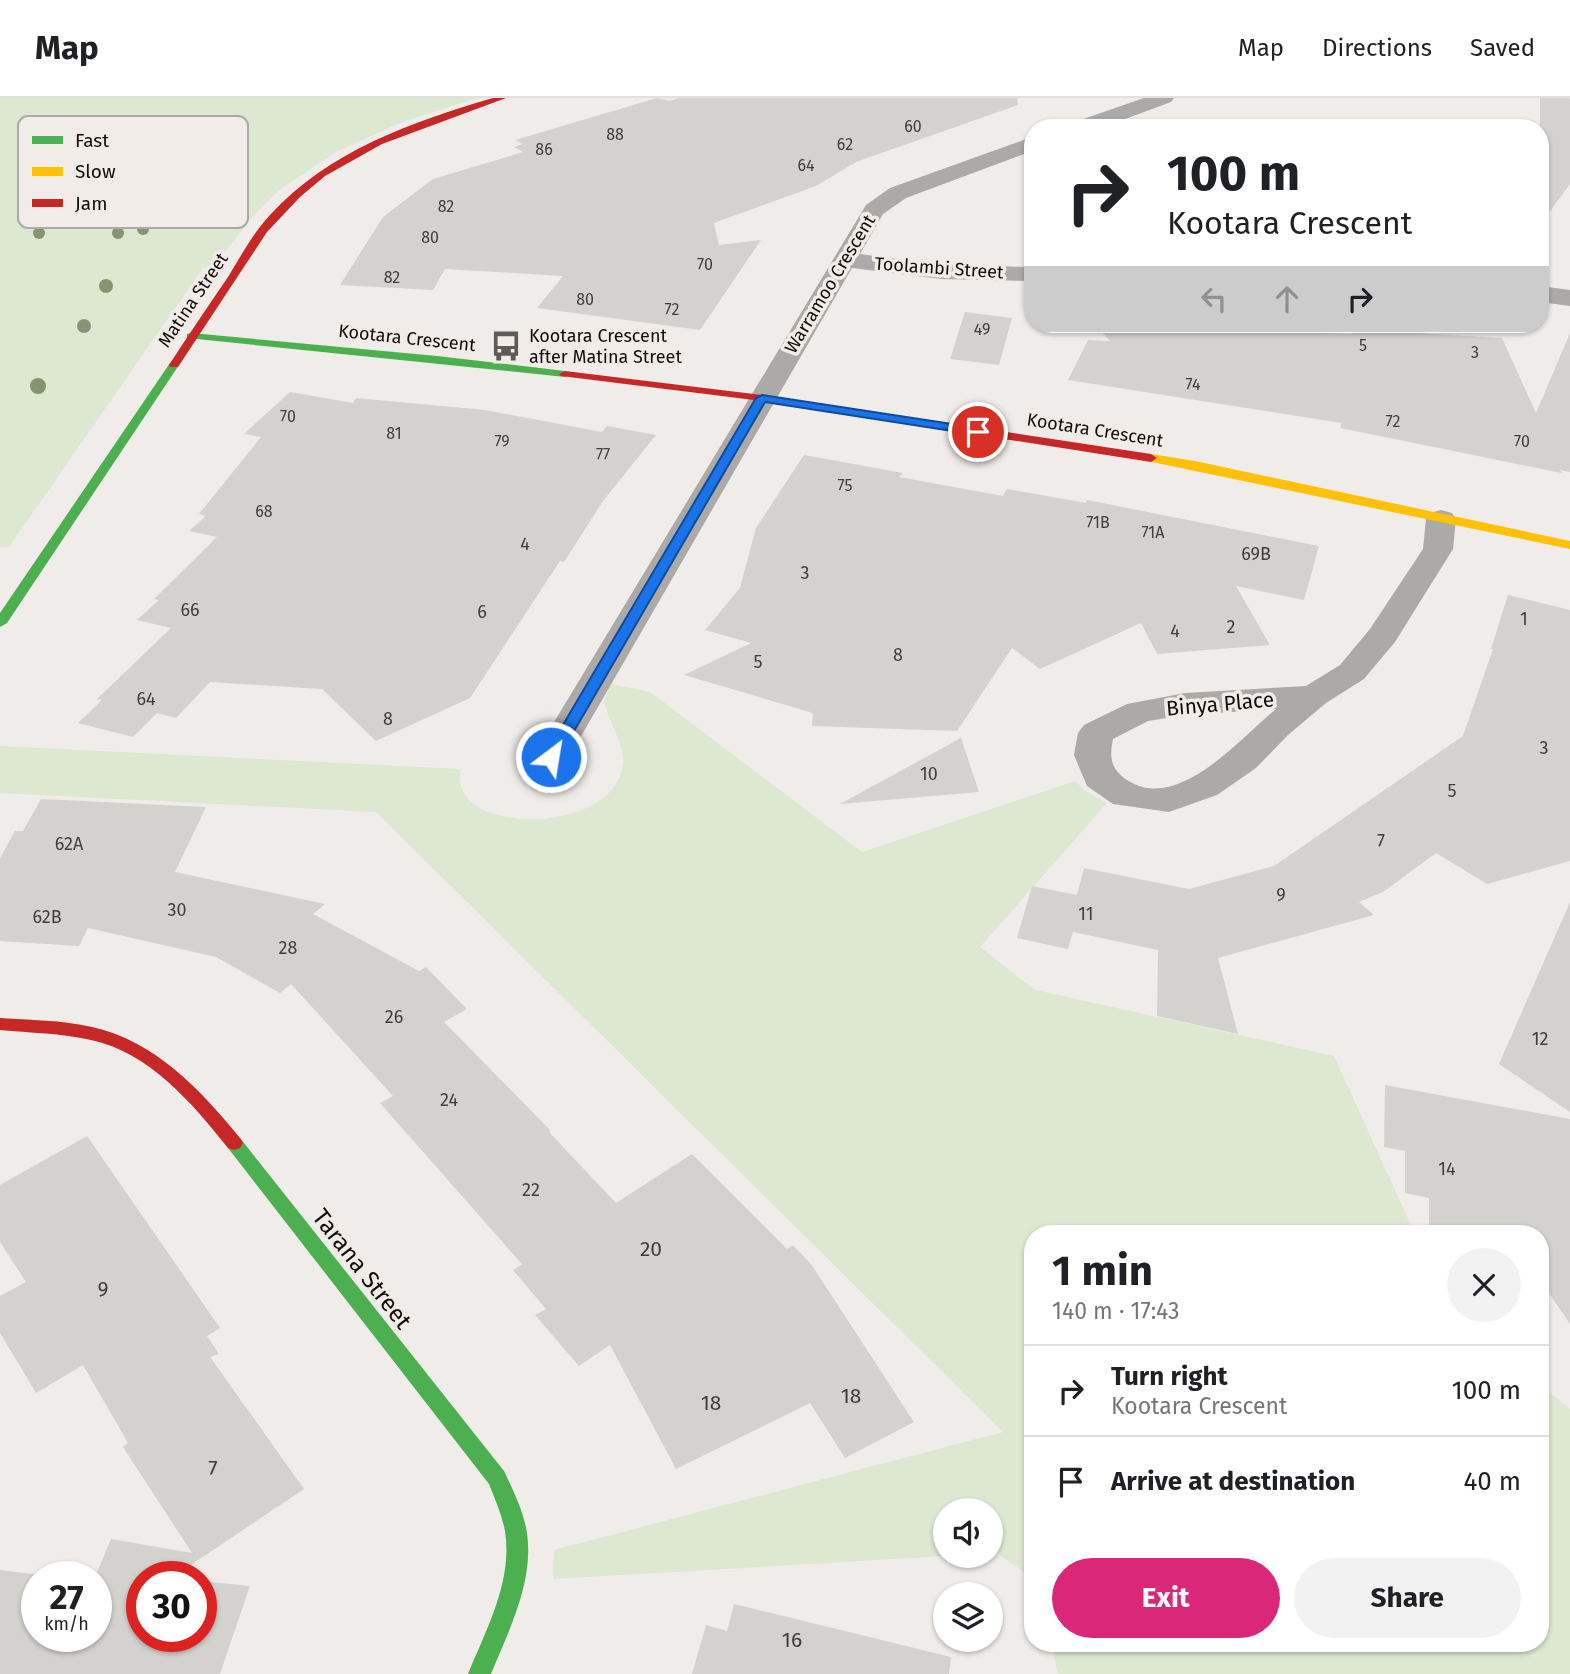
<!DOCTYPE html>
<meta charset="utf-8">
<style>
body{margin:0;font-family:"Fira Sans",sans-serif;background:#f2f2f2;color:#202124;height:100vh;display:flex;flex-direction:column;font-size:26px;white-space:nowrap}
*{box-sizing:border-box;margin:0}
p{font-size:23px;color:#757577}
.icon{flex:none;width:38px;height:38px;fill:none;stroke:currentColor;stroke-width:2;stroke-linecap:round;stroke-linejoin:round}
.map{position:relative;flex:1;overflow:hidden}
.drawer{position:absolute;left:1024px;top:1127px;width:525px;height:427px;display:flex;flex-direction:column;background:#fff;border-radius:28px;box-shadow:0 2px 5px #0004}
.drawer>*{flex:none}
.top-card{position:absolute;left:1024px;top:21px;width:525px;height:214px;border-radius:28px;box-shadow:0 2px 5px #0004;background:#fff;color:#202124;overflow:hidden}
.fabs{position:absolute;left:933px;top:1400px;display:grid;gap:14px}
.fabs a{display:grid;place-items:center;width:70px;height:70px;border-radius:50%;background:#fff;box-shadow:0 2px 5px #0004;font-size:35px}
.speed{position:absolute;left:21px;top:1463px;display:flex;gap:14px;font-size:35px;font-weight:700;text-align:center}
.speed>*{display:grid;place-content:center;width:91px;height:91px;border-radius:50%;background:#fff;box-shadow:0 2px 5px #0004;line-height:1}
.speed small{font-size:18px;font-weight:400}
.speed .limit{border:10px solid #d22;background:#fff;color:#111}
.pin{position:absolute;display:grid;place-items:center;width:60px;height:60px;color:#fff;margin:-30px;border:4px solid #fff;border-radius:50%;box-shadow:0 2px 7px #0007}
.me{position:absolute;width:77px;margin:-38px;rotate:31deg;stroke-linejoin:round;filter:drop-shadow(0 0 5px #0008)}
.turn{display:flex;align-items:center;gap:24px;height:147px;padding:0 28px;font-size:32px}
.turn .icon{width:91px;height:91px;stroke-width:2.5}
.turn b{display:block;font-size:49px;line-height:60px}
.lanes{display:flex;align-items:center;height:66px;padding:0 28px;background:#0003;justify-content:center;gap:35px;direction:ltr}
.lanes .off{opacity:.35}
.round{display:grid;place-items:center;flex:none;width:74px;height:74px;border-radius:37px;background:#f2f2f2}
.head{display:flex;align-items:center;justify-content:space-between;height:119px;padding:0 28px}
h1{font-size:42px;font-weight:700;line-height:52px}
.cta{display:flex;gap:14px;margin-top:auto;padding:14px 28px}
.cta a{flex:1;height:80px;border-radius:42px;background:#db2777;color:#fff;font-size:28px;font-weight:700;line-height:80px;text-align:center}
.cta a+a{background:#f2f2f2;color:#202124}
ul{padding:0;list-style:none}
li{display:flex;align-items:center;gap:21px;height:91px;padding:0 28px;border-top:2px solid #e0e0e0}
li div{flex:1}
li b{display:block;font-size:26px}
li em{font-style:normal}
header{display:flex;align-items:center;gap:42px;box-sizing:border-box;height:98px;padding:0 35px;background:#fff;border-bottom:2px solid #e0e0e0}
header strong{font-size:33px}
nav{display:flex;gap:38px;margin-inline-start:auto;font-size:24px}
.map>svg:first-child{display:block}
</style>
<header>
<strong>Map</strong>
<nav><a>Map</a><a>Directions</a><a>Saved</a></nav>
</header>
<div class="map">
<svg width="1570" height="1576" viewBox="0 0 1570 1576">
<rect width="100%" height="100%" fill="#efece9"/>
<g fill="#dde8d0">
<polygon points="0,0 477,0 402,24 336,54 278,93 251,120 215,167 203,170 9,449 0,449"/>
<path d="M 611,586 L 650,594 L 862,754 L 1075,683 L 1088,695 L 1107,705 L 980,849 L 1035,892 L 1334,958 L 1415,1136 L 1032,1136 L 1032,1480 L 997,1455 L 991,1455 L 990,1412 L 945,1412 L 946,1458 L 553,1481 L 554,1452 L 1003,1334 L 376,714 L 0,695 L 0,648 L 461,671 C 444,738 616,740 623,665 C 624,644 608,624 604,603 Z"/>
<polygon points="1540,1287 1570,1311 1570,1576 1058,1576 1051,1545 1540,1545"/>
</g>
<g fill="#d4d2cf">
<polygon points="657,0 670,3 679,0 1017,0 1018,7 856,64 816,88 714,125 719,147 761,142 700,232 537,210 563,178 445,171 433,192 340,187 383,119 433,81 523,54 514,49 523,46 515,42"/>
<polygon points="1540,0 1569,0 1570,2 1570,86 1540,127"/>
<polygon points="965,214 1012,220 999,267 950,261"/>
<polygon points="1132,226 1261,226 1262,233 1352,236 1351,233 1399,234 1502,240 1536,315 1570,235 1570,374 1560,372 1562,375 1340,330 1342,325 1068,282 1088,242 1110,243 1096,228 1133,229"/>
<polygon points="290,294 353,305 356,300 485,312 602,334 607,328 656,337 603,403 564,464 560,463 470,600 376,643 322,591 210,584 176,620 157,615 133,639 78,625 102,602 97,601 171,530 137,522 159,502 154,501 217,439 189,433 206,418 199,416 261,339 244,336"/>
<polygon points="804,357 903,375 899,379 1003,398 1007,391 1086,405 1087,402 1319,448 1304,502 1236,488 1270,547 1157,556 1141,525 1040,571 1012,550 957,633 812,628 813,615 684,577 751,545 705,532 740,490 756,430"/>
<polygon points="1508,497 1570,512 1570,763 1487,786 1436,755 1383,794 1359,804 1374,817 1218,860 1238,936 1157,918 1158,852 1073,834 1068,851 1017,840 1032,788 1077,797 1084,770 1189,791 1274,768 1463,638 1493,551 1491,551"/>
<polygon points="961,640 979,694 840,706"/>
<polygon points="41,701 206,709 175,774 325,806 313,816 419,873 426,869 467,911 444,924 551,1033 549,1034 616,1105 692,1056 787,1151 793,1147 811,1166 914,1324 845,1360 810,1305 676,1371 610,1247 579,1268 535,1217 546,1211 513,1172 522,1166 380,1005 393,998 291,886 280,895 216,859 88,830 79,848 0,843 0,760 15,733 23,733"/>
<polygon points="1570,804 1570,1014 1499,966"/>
<polygon points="1385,987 1570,1021 1570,1226 1540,1182 1540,1136 1429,1136 1429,1100 1405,1095 1405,1053 1384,1049"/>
<polygon points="87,1038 220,1230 207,1238 219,1256 210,1259 304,1391 173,1479 142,1479 142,1538 201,1538 201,1483 250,1488 220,1576 0,1576 0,1472 57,1479 37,1479 37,1538 96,1538 95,1479 111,1441 192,1455 123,1349 128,1345 83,1267 36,1295 0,1235 0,1198 26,1184 0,1144 0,1087"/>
<polygon points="734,1506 951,1559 949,1576 692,1576 706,1527 727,1533"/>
</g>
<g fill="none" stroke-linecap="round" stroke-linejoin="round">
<g fill="#abaaa9" fill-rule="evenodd">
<polygon points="1144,0 1174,0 1171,4 1101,30 1069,30 1072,25"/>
<polygon points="1032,39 1032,53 906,100 883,116 860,156 941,167 1032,169 1032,183 941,181 852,170 569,659 564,667 551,670 538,667 533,659 866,107 890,90"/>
<polygon points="1540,188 1570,192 1570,208 1540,204"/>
<path d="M 1441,412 L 1452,415 L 1456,421 L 1453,451 L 1395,544 L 1364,581 L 1326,605 L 1288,637 L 1256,670 L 1217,697 L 1169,714 L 1113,706 L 1087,688 L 1074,657 L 1078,635 L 1084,627 L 1127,606 L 1185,595 L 1306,588 L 1340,567 L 1370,531 L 1423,451 L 1426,421 L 1430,415 ZM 1276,611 C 1241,639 1178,716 1127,682 C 1111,671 1109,660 1113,641 L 1148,623 L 1185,617 Z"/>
</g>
<g fill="#4caf50" fill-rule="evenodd">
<polygon points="191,235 437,258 565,273 571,276 565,279 187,240 187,236"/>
<polygon points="170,265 179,267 7,525 0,529 0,515"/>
<path d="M 234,1038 L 240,1040 L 504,1373 C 513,1392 524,1414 527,1435 C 534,1484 509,1532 491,1576 L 468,1576 C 486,1532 513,1483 505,1433 C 502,1417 495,1401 489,1386 L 228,1050 L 225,1045 L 228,1040 Z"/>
</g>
<polygon fill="#ffc107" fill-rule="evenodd" points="1151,356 1195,363 1570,443 1570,451 1147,363 1147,357"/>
<g fill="#c62828" fill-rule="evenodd">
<path d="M 493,0 L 506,0 L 382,46 L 325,78 L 300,99 L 267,134 L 178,269 L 170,269 L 169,267 C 188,238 208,208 228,179 C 241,158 253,135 270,117 C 329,53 411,24 493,0 Z"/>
<polygon points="565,273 762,297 1151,356 1157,360 1151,364 762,303 561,278 559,276"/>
<path d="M 0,920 C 30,922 62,922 92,929 C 155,943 201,992 240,1040 L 243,1045 L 240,1050 L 234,1052 L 228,1050 C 193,1006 149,954 91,942 C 61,935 30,935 0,932 Z"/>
</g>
</g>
<g fill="#869571">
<circle cx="143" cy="131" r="6"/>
<circle cx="39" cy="135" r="6"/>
<circle cx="118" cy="135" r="6"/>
<circle cx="106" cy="188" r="7"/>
<circle cx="84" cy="228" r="7"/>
<circle cx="38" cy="288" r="8"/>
</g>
<polygon fill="#1a73e8" stroke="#114b97" stroke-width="2" points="762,297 978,330 984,334 978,337 765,304 559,659 556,662 546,662 544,659 756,300"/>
<defs>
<g id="bus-bare" transform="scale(2.415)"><path d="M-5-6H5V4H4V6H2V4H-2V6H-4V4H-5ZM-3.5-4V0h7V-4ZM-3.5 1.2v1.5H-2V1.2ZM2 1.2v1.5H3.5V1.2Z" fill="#5d5b59" stroke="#f1ece7" stroke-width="2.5" paint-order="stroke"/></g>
</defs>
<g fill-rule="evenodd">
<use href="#bus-bare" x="506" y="248"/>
</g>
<g text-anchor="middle" stroke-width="7" stroke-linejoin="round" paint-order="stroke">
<g font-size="16" fill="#403e3c">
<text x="913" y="34">60</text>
<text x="615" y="42">88</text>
<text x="845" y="52">62</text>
<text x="544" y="57">86</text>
<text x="806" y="73">64</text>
<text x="446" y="114">82</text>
<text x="430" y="145">80</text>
<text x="705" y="172">70</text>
<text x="392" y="185">82</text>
<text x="585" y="207">80</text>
<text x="672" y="217">72</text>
<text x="982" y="237">49</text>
<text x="1363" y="253">5</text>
<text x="1475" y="260">3</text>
<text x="1193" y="292">74</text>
<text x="288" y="324">70</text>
<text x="1393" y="329">72</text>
<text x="394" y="341">81</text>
<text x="502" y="349">79</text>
<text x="1522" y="349">70</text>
<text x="603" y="362">77</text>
<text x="845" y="393">75</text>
<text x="264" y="419">68</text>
<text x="1098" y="430">71B</text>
<text x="1153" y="440">71A</text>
</g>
<g font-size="18" fill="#0e0d0b" stroke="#f1ece7">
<text transform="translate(939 170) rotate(4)" y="6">Toolambi Street</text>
<text transform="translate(830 186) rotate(-59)" y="6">Warramoo Crescent</text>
<text transform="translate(193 202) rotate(-56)" y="6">Matina Street</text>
<text transform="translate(407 240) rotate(6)" y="6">Kootara Crescent</text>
<text transform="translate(1095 332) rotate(9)" y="6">Kootara Crescent</text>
</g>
<g font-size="18" fill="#0e0d0b" stroke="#f1ece7" text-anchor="start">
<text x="529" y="244">Kootara Crescent<tspan x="529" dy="21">after Matina Street</tspan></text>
</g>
<g font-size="18" fill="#403e3c">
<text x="525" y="452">4</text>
<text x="1256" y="462">69B</text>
<text x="805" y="481">3</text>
<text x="190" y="518">66</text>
<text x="482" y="520">6</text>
<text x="1524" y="527">1</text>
<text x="1231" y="535">2</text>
<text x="1175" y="539">4</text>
<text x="898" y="563">8</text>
<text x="758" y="570">5</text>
<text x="146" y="607">64</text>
<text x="388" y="627">8</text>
<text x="1544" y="656">3</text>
<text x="929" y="682">10</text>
<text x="1452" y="699">5</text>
<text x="1381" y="749">7</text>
<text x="69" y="752">62A</text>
<text x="1281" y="803">9</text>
<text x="177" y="818">30</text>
<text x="1086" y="822">11</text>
<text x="47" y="825">62B</text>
<text x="288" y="856">28</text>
<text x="394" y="925">26</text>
<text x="1540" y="947">12</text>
<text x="449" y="1008">24</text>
<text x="1447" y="1077">14</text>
<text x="531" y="1098">22</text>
</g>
<g font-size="21" fill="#0e0d0b" stroke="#f1ece7">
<text transform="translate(1220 606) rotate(-5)" y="7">Binya Place</text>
</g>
<g font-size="21" fill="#403e3c">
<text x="651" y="1158">20</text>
<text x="103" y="1198">9</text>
<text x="851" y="1305">18</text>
<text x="711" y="1312">18</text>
<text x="213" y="1377">7</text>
<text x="792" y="1549">16</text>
</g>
<g font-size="24" fill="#0e0d0b" stroke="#f1ece7">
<text transform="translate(362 1171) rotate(52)" y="8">Tarana Street</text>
</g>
</g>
<rect x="18" y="18" width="230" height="112" rx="10" fill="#f1ece7" stroke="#ada9a5" stroke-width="2"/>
<rect x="32" y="38" width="31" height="8" fill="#4caf50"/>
<rect x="32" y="69" width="31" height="9" fill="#ffc107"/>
<rect x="32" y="101" width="31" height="8" fill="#c62828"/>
<g font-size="19" fill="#0e0d0b">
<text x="75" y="49">Fast</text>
<text x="75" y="80">Slow</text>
<text x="75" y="112">Jam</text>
</g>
</svg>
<div class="fabs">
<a><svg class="icon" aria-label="sound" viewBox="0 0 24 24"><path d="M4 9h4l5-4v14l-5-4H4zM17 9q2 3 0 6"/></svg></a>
<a><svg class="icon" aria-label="layers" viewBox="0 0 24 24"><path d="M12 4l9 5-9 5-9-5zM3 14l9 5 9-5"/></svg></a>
</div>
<div class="speed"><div>27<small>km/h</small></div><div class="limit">30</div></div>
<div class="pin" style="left:978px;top:334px;background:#d93025"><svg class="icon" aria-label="arrive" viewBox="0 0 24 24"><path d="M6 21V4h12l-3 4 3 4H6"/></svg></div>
<svg class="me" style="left:551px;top:659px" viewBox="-20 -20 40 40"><circle r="17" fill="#1a73e8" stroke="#fff" stroke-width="3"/><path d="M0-11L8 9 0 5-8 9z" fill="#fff"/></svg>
<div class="top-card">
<div class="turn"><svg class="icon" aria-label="right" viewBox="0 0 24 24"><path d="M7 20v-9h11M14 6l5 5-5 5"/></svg><div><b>100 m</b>Kootara Crescent</div></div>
<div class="lanes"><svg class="icon off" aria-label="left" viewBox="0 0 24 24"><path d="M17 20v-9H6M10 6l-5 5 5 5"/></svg><svg class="icon off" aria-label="ahead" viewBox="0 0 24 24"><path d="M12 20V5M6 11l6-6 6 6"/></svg><svg class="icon" aria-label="right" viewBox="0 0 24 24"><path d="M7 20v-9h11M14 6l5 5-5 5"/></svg></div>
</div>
<section class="drawer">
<div class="head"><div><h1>1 min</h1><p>140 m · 17:43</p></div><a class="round"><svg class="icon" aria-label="close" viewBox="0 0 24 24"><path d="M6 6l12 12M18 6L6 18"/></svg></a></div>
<ul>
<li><svg class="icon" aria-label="right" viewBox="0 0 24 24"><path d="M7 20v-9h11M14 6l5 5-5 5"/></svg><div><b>Turn right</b><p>Kootara Crescent</p></div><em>100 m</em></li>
<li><svg class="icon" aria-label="arrive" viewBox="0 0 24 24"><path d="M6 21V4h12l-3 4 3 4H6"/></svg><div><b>Arrive at destination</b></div><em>40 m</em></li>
</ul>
<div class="cta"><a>Exit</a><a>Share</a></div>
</section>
</div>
